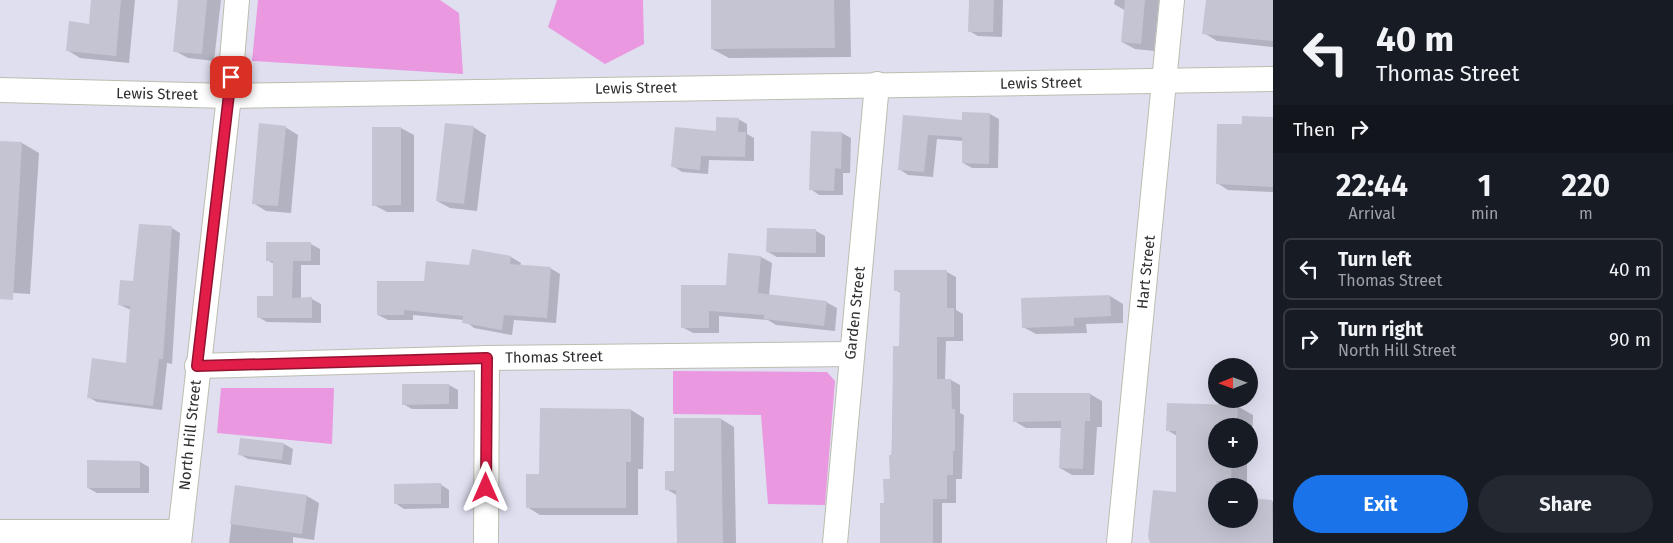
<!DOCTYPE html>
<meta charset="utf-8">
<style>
body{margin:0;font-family:"Fira Sans",sans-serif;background:#242831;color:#f1f3f6;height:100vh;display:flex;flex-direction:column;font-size:19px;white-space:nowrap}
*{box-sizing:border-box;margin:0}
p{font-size:16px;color:#9ea1a6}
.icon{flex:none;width:28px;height:28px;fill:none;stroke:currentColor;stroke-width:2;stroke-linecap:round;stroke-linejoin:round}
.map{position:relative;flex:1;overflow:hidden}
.sheet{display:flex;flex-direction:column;background:#171b24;width:400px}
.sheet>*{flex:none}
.banner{background:#171b24;color:#f1f3f6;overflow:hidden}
.needle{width:32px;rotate:269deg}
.fabs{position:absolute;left:1208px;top:358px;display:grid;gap:10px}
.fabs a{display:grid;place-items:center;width:50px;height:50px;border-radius:50%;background:#171b24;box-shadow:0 5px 20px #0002;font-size:25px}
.pin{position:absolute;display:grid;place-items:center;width:42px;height:42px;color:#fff;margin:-21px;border-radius:10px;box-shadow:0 2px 8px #0006}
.me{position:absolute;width:55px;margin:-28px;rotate:0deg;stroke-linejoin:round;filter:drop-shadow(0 0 4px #0008)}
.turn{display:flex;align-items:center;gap:18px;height:105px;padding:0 20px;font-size:22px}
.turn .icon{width:65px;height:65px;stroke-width:2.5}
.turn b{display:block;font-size:35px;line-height:42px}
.then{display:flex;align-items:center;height:48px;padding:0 20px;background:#0003;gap:10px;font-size:19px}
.eta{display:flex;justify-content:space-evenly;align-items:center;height:85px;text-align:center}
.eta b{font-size:30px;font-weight:700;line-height:35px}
.cta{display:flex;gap:10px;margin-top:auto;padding:10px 20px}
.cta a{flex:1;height:58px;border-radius:30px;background:#1a73e8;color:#fff;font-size:20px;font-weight:700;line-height:58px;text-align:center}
.cta a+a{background:#242831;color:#f1f3f6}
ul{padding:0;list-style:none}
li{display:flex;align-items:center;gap:15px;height:62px;margin:0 10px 8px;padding:0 10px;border:2px solid #363941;border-radius:8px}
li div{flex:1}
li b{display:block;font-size:19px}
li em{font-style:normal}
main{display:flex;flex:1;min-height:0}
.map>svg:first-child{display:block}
</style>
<main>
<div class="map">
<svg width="1273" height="543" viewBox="0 0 1273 543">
<rect width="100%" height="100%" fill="#e0dff0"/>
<g fill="#ea98e0">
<polygon points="258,0 440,0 459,13 463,74 252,61"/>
<polygon points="557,0 643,0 644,44 605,64 548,27"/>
<polygon points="673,371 827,372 835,381 825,505 768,504 761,415 673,414"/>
<polygon points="221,388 334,388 332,444 217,433"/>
</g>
<g fill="#0003">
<polygon points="92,0 135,0 129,63 80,58 67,50 90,25"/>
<polygon points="180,0 221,0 214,61 188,58 175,51"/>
<polygon points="712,0 850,0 851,57 729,58 712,49"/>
<polygon points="970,0 1003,0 1002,37 978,36 969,31"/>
<polygon points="1115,0 1159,0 1154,51 1135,49 1122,42 1126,11 1114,4"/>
<polygon points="1207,0 1273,0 1273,47 1217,41 1204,33"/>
<polygon points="990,114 999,119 998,168 972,168 963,163 963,141 937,139 933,177 908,175 899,169 904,116 964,122"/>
<polygon points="1266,118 1273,122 1273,203 1273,192 1228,190 1217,183"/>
<polygon points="738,119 747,124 747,134 754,138 754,161 709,160 708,174 682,172 673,166 717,132"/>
<polygon points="285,127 298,135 291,213 266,211 253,203"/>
<polygon points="473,127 486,135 477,211 450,208 437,201"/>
<polygon points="401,128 414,135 414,212 387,212 374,205"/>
<polygon points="842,133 851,138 850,173 843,173 843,195 819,195 811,189"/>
<polygon points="0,142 22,143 39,153 30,294 0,292"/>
<polygon points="172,228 180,233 172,364 167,363 162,410 97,402 88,397 128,364 131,310 120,305"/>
<polygon points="768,230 816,231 825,236 825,257 777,257 768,252"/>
<polygon points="311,244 320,249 320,265 301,265 301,299 312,299 321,304 321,323 267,322 258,317 274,297 274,264 267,260"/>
<polygon points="729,254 761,257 772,263 769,296 826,302 837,308 835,331 776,325 768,320 719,316 719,333 693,333 682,327 727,286"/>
<polygon points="511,257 521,263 520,266 550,268 560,274 556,323 514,320 512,335 474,328 464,320 413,315 413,320 388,320 378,315 425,282 471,267"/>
<polygon points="947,272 956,277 956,310 963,314 963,341 946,341 945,380 951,380 960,385 960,413 964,415 962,479 956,479 956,503 942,503 942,543 889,543 885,504 891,480 894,347 901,347 901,293 895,290"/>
<polygon points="1110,296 1123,304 1123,323 1086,324 1087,333 1036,334 1023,327"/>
<polygon points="449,385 458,390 458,409 412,409 403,404"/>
<polygon points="1090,394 1102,401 1102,427 1097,427 1094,475 1072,475 1060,468 1062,428 1026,428 1014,421"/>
<polygon points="1237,406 1253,415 1252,441 1249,441 1249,426 1216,426 1216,459 1247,459 1247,486 1216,486 1216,519 1249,519 1249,499 1271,501 1273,502 1273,543 1151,543 1177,493 1177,436 1167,430"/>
<polygon points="631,410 644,418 643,469 638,469 638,515 540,515 527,507 540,476"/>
<polygon points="721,419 734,427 736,543 678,543 678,496 666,489 675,473"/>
<polygon points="284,444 293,449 291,465 248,459 239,454"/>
<polygon points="140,462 149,467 149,493 97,493 88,488"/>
<polygon points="440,484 449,490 449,508 404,509 395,503"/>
<polygon points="236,486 307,496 319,503 314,540 293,537 293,543 229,543"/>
</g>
<g fill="#c5c4d2">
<polygon points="91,0 121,0 116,56 66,51 69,21 89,24"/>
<polygon points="178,0 207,0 202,54 173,52"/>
<polygon points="711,0 834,0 835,48 711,49"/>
<polygon points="969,0 994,0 993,32 968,32"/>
<polygon points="1125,0 1145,0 1141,44 1121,42"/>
<polygon points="1206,0 1273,0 1273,41 1202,34"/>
<polygon points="962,112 990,113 989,164 962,163 962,137 928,135 924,172 898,170 903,115 962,120"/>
<polygon points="1242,116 1273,117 1273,187 1216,184 1217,124 1242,124"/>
<polygon points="716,117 739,118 738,132 746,132 745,157 701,156 700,170 671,167 675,127 716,131"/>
<polygon points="259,123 286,126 278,206 252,204"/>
<polygon points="445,123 474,126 464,204 436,201"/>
<polygon points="372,127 401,127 401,205 372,206"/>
<polygon points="811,131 842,132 841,169 835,168 834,191 809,190"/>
<polygon points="0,141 22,142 13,300 0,299"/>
<polygon points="139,224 172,226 163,359 159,359 153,406 87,398 92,358 126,363 130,306 118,305 120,280 133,281"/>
<polygon points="767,228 816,229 816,253 766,252"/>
<polygon points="266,242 311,242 311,261 293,261 292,298 312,297 312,318 257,318 257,296 273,296 273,261 266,261"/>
<polygon points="472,249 511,256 510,264 551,267 547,318 504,315 502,330 462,323 463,316 404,310 404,315 377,315 377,281 424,281 426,261 469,265"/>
<polygon points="728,253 761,256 758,293 827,301 824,326 764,319 764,315 709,311 709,328 681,328 681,285 726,285"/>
<polygon points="894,270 947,270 947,308 954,308 954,337 937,337 937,379 951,379 952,409 955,409 955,451 953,451 953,475 947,475 947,499 933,499 933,543 880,543 880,503 884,503 883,479 890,479 889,455 892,455 893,346 899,346 900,291 894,291"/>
<polygon points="1110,295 1111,316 1074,318 1074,326 1022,328 1021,298"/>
<polygon points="402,384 449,384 449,404 402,405"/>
<polygon points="1013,393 1090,393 1090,421 1085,421 1083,469 1059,468 1061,421 1013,422"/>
<polygon points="1167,403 1238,405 1237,426 1216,426 1216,459 1232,459 1231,481 1216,481 1216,519 1249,519 1249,498 1272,500 1273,543 1150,543 1148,536 1153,490 1176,492 1176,431 1166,431"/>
<polygon points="540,408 631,409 631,462 626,462 626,508 526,508 526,474 539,474"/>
<polygon points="674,418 721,418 723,543 677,543 676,490 665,490 665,471 674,471"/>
<polygon points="240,438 284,443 282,460 238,455"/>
<polygon points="87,460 140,461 140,488 87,488"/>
<polygon points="441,483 441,504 394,504 394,484"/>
<polygon points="235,485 307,495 302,534 230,524"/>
</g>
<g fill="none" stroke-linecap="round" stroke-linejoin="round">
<g stroke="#babeaf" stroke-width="26">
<g id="minor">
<polyline points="0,90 229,96 1273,79"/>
<polyline points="197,366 487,358 851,354"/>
<polyline points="0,532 180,532"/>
<polyline points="179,543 229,96 237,0"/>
<polyline points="486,543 487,358"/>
<polyline points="835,543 877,84"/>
<polyline points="1119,543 1172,0"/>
</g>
</g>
<use href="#minor" stroke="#fff" stroke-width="24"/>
</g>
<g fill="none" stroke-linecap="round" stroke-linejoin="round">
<g stroke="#92132f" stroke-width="12">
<polyline id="route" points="231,77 197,366 487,358 486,488"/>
</g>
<use href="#route" stroke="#e11d48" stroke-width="9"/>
</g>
<g text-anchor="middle" stroke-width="4" stroke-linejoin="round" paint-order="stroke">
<g font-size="15" fill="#2e2e2e" stroke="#fff">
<text transform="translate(1041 83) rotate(-1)" y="5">Lewis Street</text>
<text transform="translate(636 88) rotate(-1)" y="5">Lewis Street</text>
<text transform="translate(157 94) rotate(1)" y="5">Lewis Street</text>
<text transform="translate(1146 272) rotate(-84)" y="5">Hart Street</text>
<text transform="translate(855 313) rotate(-84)" y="5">Garden Street</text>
<text transform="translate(554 357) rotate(-1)" y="5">Thomas Street</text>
<text transform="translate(190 435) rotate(-84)" y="5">North Hill Street</text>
</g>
</g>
</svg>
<div class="fabs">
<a><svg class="needle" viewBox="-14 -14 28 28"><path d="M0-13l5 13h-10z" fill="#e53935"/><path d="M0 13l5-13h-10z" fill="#9ea1a6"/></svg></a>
<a>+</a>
<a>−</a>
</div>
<div class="pin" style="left:231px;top:77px;background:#d93025"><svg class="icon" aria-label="arrive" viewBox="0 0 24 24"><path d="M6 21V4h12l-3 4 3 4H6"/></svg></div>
<svg class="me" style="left:486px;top:488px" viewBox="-20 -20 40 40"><path d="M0-17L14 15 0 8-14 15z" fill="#e11d48" stroke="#fff" stroke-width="4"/></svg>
</div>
<section class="sheet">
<div class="banner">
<div class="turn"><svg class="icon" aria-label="left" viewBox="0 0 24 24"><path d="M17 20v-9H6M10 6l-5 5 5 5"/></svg><div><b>40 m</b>Thomas Street</div></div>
<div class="then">Then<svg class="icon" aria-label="right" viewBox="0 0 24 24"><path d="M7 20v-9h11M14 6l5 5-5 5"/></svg></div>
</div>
<div class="eta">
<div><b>22:44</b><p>Arrival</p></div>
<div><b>1</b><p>min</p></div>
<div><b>220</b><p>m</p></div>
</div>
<ul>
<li><svg class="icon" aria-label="left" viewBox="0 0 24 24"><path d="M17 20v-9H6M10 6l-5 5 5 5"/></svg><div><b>Turn left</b><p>Thomas Street</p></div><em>40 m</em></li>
<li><svg class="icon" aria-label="right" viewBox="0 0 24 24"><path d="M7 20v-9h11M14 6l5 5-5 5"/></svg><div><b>Turn right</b><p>North Hill Street</p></div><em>90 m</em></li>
</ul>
<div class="cta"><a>Exit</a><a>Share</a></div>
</section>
</main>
